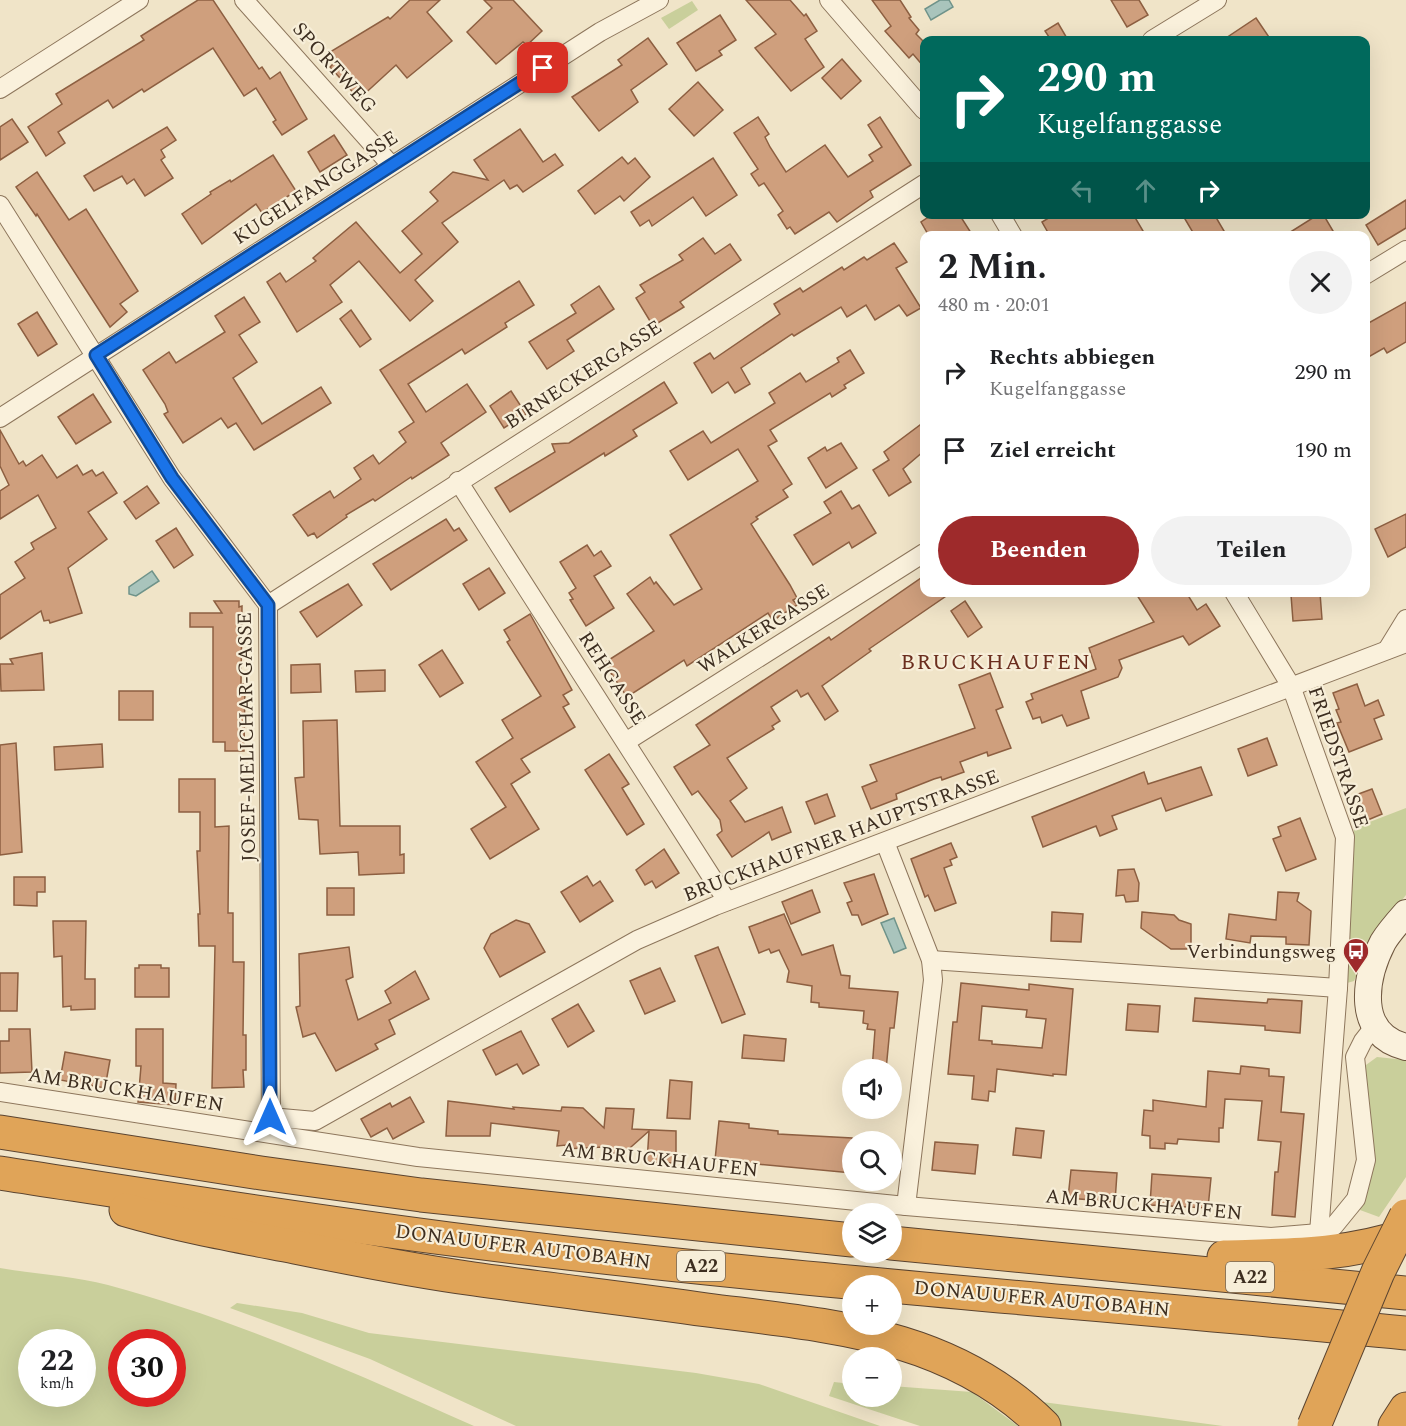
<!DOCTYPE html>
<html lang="de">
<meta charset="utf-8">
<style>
body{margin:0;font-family:Spectral,serif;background:#f2f2f2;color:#202124;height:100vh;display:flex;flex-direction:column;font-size:22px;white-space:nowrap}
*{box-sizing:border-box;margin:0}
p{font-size:20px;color:#757577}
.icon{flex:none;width:33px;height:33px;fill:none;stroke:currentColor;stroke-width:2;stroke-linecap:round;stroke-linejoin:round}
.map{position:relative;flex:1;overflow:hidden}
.drawer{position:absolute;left:920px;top:231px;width:450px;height:366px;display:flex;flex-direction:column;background:#fff;border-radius:12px;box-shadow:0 6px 24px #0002}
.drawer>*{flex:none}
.top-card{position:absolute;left:920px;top:36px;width:450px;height:183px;border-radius:12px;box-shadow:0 6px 24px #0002;background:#00695c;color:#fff;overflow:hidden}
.tools{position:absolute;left:842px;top:1059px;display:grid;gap:12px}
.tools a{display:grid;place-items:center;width:60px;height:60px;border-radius:50%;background:#fff;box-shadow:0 6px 24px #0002;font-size:30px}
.speed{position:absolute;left:18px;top:1329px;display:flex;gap:12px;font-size:30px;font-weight:700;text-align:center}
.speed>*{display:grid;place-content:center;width:78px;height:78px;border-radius:50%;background:#fff;box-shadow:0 6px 24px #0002;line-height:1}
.speed small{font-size:15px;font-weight:400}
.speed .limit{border:9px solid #d22;background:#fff;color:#111}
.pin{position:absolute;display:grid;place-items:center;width:51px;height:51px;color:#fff;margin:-26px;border-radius:12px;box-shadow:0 3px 9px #0006}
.me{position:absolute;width:66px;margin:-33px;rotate:0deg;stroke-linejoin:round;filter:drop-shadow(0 0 4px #0008)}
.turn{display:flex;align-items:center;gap:21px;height:126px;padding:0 18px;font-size:27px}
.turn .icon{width:78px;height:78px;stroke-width:2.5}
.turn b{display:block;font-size:42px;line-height:51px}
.lanes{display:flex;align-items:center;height:57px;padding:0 18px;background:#0003;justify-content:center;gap:30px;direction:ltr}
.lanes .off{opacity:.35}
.round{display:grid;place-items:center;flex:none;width:63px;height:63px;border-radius:32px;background:#f2f2f2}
.head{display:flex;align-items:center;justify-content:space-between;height:102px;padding:0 18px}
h1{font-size:36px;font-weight:700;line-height:45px}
.primary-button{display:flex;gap:12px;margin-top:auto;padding:12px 18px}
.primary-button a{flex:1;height:69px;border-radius:36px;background:#9e2a2b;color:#fff;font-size:24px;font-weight:700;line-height:69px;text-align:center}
.primary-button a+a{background:#f2f2f2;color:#202124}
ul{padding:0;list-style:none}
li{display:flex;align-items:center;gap:18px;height:78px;padding:0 18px}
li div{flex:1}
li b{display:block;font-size:22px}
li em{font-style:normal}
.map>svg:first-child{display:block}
</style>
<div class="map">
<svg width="1406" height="1426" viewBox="0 0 1406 1426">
<rect width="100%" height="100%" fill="#f0e4c8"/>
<g fill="#c9cf9b" fill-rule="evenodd">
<polygon points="692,1 698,10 669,29 661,18"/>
<polygon points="1406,808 1406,895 1376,932 1354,981 1347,983 1354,828"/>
<polygon points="1377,1057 1406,1060 1406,1177 1379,1217 1360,1210 1372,1159 1361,1077 1366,1065"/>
<path d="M 0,1268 C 36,1274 73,1276 108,1285 C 235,1319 355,1373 474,1426 L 0,1426 ZM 82,1342 L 82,1394 L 32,1394 L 32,1342 ZM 122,1342 L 172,1342 L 172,1394 L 122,1394 Z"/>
<polygon points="237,1303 302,1313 369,1333 696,1373 759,1384 880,1426 516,1426 370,1359 230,1308"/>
<polygon points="834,1382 852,1384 852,1396 891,1396 891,1386 972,1392 1018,1426 920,1426 829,1396"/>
<polygon points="1035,1401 1223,1426 1061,1426"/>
</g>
<g fill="#a9c4bc" stroke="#6f938a" stroke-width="1.5">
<polygon points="940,0 949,0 953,7 931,20 925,9"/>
<polygon points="152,571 159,581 136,596 129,594 129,587"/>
<polygon points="894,918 906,948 894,953 881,923"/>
</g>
<g fill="#cf9f7d" stroke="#8d5f41" stroke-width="1.5" fill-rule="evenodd">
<polygon points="198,0 213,0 259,69 262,67 270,79 280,72 307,119 282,135 273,122 276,120 256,88 244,96 213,48 144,92 142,89 113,108 108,100 58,132 65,143 46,156 28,127 62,104 56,94 144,40 141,36"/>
<polygon points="410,0 440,0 427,12 452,41 407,78 396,65 359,99 330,67 334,63 325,55 388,17 390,19"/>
<polygon points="484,0 513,0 542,31 527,45 523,42 496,64 467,32 492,8"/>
<polygon points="746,0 790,0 804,16 806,14 817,31 805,39 824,67 791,91 755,48 776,34"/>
<polygon points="872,0 900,0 911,17 909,18 919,30 916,34 924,42 924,67 913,54 909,58 885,31 891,26"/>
<polygon points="1111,0 1139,0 1148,15 1127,27"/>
<polygon points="720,15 736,40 719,51 722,55 696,71 677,43"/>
<polygon points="1256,18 1271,40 1223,40"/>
<polygon points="1058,23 1068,40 1051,40 1045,31"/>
<polygon points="648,38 667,64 631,90 638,102 599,131 572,97 622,65 618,60"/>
<polygon points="842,59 861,81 841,99 822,78"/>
<polygon points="698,82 723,110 694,136 669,109"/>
<polygon points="758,117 769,134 765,137 770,147 786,172 825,145 848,177 873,161 869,155 882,147 868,125 880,117 911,165 870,191 873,197 837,222 829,212 795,234 790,227 787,229 778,215 783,211 764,183 759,186 751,174 758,169 734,133"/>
<polygon points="12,119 28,142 0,160 0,127"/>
<polygon points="167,127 176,140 161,150 165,157 161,160 173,178 145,196 134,179 127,184 122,176 94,191 84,176"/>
<polygon points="520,129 543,162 555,154 563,165 523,192 517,185 510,189 504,180 442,223 458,242 415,280 433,301 410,321 359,261 330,285 342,302 297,332 267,282 280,273 286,282 316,261 313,258 356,222 400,273 422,254 402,231 438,201 430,192 453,172 488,180 474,160"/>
<polygon points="334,135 347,155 320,172 308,152"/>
<polygon points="273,155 296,191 262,213 256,204 202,244 182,214 211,194 210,192 230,180 231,182"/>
<polygon points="622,157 628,164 635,158 650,177 624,201 620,196 595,214 578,191"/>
<polygon points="713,158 737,195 706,216 693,197 652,226 649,220 640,226 631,212"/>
<polygon points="37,172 69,220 86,209 138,291 120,304 127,312 110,327 37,214 36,216 16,187"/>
<polygon points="1406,200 1406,228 1378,245 1366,225"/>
<polygon points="933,214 959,214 973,236 929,236 921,222"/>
<polygon points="1055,214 1133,214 1146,236 1050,236 1042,222"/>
<polygon points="1182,214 1214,214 1227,236 1195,236"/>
<polygon points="1319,214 1323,214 1336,236 1284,236"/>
<polygon points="703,238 715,254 730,244 741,260 680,302 684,307 653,326 636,298 645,292 640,285 683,260 679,255"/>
<polygon points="894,243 907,262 896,268 921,308 907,316 899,305 875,320 866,305 847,317 841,307 794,336 792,334 741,368 750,384 735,393 728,382 712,393 694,363 710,353 714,359 780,314 774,304 800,288 803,292 842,267 844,270 864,257 867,260"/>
<polygon points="519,281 534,305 505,323 507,327 465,354 462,349 408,384 426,412 467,384 486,412 441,443 449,455 412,479 411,477 375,501 373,499 346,515 347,517 317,538 314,533 308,536 293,515 330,491 334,498 361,479 354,468 373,455 379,464 406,442 399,432 414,422 380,370"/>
<polygon points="599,286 614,309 567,340 574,351 547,369 529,342 576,313 571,305"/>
<polygon points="244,297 260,322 239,335 257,362 233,378 262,424 321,387 331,403 254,450 236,423 228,428 221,418 183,443 164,414 168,412 165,404 143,370 169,352 176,363 225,332 215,316"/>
<polygon points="1406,302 1406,342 1387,353 1384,348 1365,359 1365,325"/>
<polygon points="351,310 371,339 360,347 340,319"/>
<polygon points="37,312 57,344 38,356 18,324"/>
<polygon points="850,350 864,373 844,385 846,388 832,397 830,393 770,430 777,441 768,446 792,484 783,490 788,497 756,517 758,519 751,524 790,585 797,598 793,600 797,605 777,618 775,615 771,618 768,613 687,666 684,660 627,697 604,663 654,631 627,594 650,577 654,584 656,582 674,605 702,589 670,535 758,481 738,449 688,480 670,451 703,431 711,443 775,403 769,393 800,373 806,382 839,362 837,358"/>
<polygon points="664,382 677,403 633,430 637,436 605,456 604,453 510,512 495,488 555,452 552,444 569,443"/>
<polygon points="511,391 526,414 504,428 490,406"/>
<polygon points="93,394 111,422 76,444 58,417"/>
<polygon points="924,422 924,451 903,469 911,482 889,496 873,470 889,460 884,452"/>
<polygon points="0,430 19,464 23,461 26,466 42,455 57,478 77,465 83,475 92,470 96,476 103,472 117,493 88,512 107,539 68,568 82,613 50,623 49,620 44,621 41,611 0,639 0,595 25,578 15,562 34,549 31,543 56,528 38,495 0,519 0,491 9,485 0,466"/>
<polygon points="841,443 857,468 826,488 808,458 825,447 827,451"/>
<polygon points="147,486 159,503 136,519 124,502"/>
<polygon points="841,491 852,509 859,505 876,533 852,548 849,542 813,565 794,535 831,513 824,502"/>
<polygon points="1406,514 1406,547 1388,557 1375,529"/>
<polygon points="446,519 454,531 459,528 467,540 391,590 373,564"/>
<polygon points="176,528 193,555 174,568 156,541"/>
<polygon points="587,545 594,556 601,551 611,566 594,576 614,608 586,626 570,600 573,599 569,593 576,588 560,562"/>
<polygon points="489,568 505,593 479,610 463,584"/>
<polygon points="924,576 924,592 952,592 869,649 871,651 822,686 838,711 825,720 808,693 801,697 797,690 771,707 780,721 772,726 774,729 727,758 747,788 730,801 745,822 782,807 791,832 772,840 769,832 732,857 717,835 722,831 720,820 698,791 692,795 674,767 710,745 696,725 829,637 831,640"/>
<polygon points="348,584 362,605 317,637 300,612"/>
<polygon points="1135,592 1186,592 1197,610 1206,604 1220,626 1189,645 1183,636 1119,660 1122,668 1118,677 1081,691 1089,718 1067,726 1062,715 1042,723 1040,717 1033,719 1026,702 1033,699 1031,694 1096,669 1089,648 1154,622"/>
<polygon points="1320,593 1322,619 1293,621 1291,595"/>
<polygon points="214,601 239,601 239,607 242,606 241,684 245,684 244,751 225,751 225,742 213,742 213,627 190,627 190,613 222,613"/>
<polygon points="965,601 982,627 968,637 951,611"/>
<polygon points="530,614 572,690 563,695 569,704 563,707 575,727 521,759 530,772 511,784 539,829 490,859 471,829 506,807 476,762 513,738 502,720 541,696 507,642 510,640 504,630"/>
<polygon points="442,650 463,683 440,697 419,665"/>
<polygon points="42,653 44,690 1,691 0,664 13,664 10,659"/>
<polygon points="320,664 321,692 291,693 291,665"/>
<polygon points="385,670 385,691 356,692 355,671"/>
<polygon points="990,673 1003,707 996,710 1011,748 988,756 987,752 960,762 964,772 942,780 941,777 934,779 896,794 897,799 871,809 862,787 877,781 870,765 975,728 959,685"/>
<polygon points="1357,684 1365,706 1378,700 1384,715 1374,719 1382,739 1349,752 1337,723 1341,722 1336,710 1339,709 1333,693"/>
<rect x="119" y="691" width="34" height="29"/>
<polygon points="337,720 340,826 400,826 400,855 404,854 404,873 359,875 358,852 320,854 318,820 299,819 295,778 304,777 303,721"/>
<polygon points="1267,738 1277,765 1248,776 1238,749"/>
<polygon points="16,743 22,852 0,855 0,745"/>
<polygon points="102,744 103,767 55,770 54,747"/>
<polygon points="609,754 629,784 622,788 644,824 627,835 585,770"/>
<polygon points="1201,767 1212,795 1166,811 1161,798 1112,816 1117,829 1100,836 1096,826 1043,847 1032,817 1144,772 1148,784"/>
<polygon points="179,779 215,779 215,827 229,826 228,913 233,913 233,962 244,962 243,1035 246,1035 246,1070 243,1070 244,1087 212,1088 215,946 199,946 198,914 200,914 197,851 200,851 200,812 179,812"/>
<polygon points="1372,789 1382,814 1363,822 1353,796"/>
<polygon points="827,794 835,816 815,824 806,802"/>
<polygon points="1300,818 1316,859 1286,871 1273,839 1281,836 1278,827"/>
<polygon points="951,843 957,857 950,860 952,865 944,868 956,903 935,911 928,895 925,897 911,859"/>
<polygon points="664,849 679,873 656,888 652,881 645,885 636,870"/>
<polygon points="1134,869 1139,883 1138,901 1126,902 1124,895 1116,896 1118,870"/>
<polygon points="874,874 888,914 862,925 858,915 852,915 847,903 852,901 844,883"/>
<polygon points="587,876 593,886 600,881 613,901 580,922 561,892"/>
<polygon points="14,877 45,877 45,892 37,892 37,906 14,905"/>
<rect x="327" y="888" width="27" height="27"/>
<polygon points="812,890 820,912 791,924 782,902"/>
<polygon points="1278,892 1299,893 1297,901 1311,911 1309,945 1286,944 1286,937 1251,936 1250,943 1226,939 1229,914 1276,920"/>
<polygon points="1052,912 1083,914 1081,942 1051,941"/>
<polygon points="1142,912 1174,915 1179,920 1191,924 1191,944 1187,949 1171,949 1141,928"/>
<polygon points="784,914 802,955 833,945 841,975 850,976 849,988 898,992 894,1028 890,1028 886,1070 872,1070 875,1030 867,1029 868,1024 863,1023 864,1011 819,1007 819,1003 811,1002 812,986 787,982 789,971 779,950 771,953 769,949 759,953 749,927"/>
<polygon points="516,920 529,924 545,952 500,977 484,948 491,934"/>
<polygon points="53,921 86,921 85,979 95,979 95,1009 71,1010 71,1006 63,1007 62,956 54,957"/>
<polygon points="349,947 353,977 346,980 358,1020 391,1003 385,991 415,971 429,999 389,1020 395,1034 375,1044 378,1049 336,1071 315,1033 303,1037 296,1007 300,1006 299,954"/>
<polygon points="718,947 745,1014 722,1023 695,956"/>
<polygon points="139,965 161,965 161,968 169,968 169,997 135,997 135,968 139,968"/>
<polygon points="660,968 675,1001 645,1014 630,981"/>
<polygon points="0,973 18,973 17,1011 0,1011"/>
<path d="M 961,983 L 1029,990 L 1029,984 L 1073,989 L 1066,1075 L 1053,1074 L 1053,1076 L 997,1069 L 995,1092 L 989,1091 L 988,1101 L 972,1099 L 974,1076 L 948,1074 L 953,1022 L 957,1022 ZM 982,1006 L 1027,1010 L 1026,1017 L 1046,1019 L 1042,1048 L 992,1044 L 992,1041 L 979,1040 Z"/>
<polygon points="1195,998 1267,1003 1268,999 1302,1001 1300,1033 1265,1030 1265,1026 1193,1021"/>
<polygon points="578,1004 594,1031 568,1047 552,1019"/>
<polygon points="1128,1004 1160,1006 1158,1032 1126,1030"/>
<polygon points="9,1029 30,1029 32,1072 0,1073 0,1041 9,1041"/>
<polygon points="136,1029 163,1029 163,1083 176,1084 175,1105 138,1102 141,1066 136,1066"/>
<polygon points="521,1031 539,1065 523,1074 517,1064 496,1075 483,1050"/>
<polygon points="744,1035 786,1039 784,1061 742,1058"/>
<polygon points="65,1052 110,1060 105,1088 60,1080"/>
<polygon points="1241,1066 1269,1069 1269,1076 1284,1077 1281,1112 1304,1114 1295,1217 1272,1215 1275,1172 1278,1172 1281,1142 1258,1140 1262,1101 1225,1099 1223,1128 1219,1128 1219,1142 1178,1139 1177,1144 1165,1143 1165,1149 1150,1148 1150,1136 1142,1135 1144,1110 1153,1111 1153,1100 1206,1107 1208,1071 1240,1074"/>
<polygon points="670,1080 692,1082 690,1119 667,1118"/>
<polygon points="410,1097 424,1122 393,1139 387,1128 371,1137 361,1119 390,1103 392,1107"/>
<polygon points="448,1101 514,1109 513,1107 561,1111 562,1107 583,1108 604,1128 606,1108 634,1109 632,1129 676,1131 676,1163 647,1162 649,1131 622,1155 603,1150 603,1147 565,1149 566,1145 557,1146 559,1131 491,1123 490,1136 446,1136"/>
<polygon points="719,1121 749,1124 749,1128 778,1131 778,1134 852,1138 852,1173 715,1160"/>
<polygon points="1016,1128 1044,1131 1041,1158 1013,1155"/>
<polygon points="935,1142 978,1145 975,1174 932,1170"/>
<polygon points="1071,1170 1117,1173 1115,1202 1068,1198"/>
<polygon points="1152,1174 1211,1178 1208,1208 1150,1205"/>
</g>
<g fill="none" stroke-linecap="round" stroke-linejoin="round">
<g stroke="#8d765c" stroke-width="20">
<g id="street">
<polyline points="244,0 391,165"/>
<polyline points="829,0 924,110"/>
<polyline points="1152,40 1217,0"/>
<polyline points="0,89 139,0"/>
<polyline points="0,205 172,478 268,605 271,1129"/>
<polyline points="1000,214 1013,236"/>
<polyline points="1365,275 1406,250"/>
<polyline points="0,418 600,32 659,0"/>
<polyline points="458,481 727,901"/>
<polyline points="1234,592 1291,686 1345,837 1338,988 1319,1233"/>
<polyline points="268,605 924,184"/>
<polyline points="1387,650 1406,619"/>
<polyline points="627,741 924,553"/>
<polyline points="885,842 931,960 933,980 906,1206"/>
<polyline points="931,960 1338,988"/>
<polyline points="0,1092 418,1157 906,1206 1271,1237 1319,1233 1334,1226 1356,1199 1366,1160 1355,1057 1363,1041 1374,1027"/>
<polyline points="270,1117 315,1121 637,940 715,906 1406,643"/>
</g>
</g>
<g stroke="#6f573f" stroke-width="28">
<path id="secondary" d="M 1406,913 C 1398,922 1389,932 1383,942 C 1364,979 1355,1035 1406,1047"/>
</g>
<g stroke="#5b4430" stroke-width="35">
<g id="highway">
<polyline points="0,1132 261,1173 421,1195 852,1240"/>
<path d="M 0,1173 C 150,1196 300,1220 450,1239 C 767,1279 1088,1302 1406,1333"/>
<path d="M 126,1210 C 181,1226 238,1236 295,1247 C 354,1259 414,1271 474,1279 C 552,1290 630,1299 707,1310 C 831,1326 950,1333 1044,1426"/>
<polyline points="891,1243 1406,1293"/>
<path d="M 1224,1257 C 1287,1255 1346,1256 1406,1235"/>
<polyline points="1395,1426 1406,1409"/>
</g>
</g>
<use href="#street" stroke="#faf1dc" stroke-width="18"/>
<use href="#secondary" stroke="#faf1dc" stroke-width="26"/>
<use href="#highway" stroke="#e0a458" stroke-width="33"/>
<g stroke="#5b4430" stroke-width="35" stroke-linecap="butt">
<polyline id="highway-bridge" points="1314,1426 1378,1272 1406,1216"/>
</g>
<use href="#highway-bridge" stroke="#e0a458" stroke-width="33"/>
</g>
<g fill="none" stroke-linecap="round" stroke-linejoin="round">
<g stroke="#114b97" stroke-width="15">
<polyline id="route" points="270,1117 268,605 172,478 96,355 543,68"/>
</g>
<use href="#route" stroke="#1a73e8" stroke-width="10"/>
</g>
<defs>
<g id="bus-pin" transform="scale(1.35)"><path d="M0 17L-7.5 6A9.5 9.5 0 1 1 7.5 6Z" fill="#9e2a2b" stroke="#f7eed8"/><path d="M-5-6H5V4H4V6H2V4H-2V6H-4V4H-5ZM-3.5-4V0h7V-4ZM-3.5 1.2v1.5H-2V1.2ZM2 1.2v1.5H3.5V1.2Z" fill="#fff"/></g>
</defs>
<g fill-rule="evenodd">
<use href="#bus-pin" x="1356" y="951"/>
</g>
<g text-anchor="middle" stroke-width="4.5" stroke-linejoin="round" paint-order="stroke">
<g fill="#f7eed8" stroke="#756857" stroke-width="1.5">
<rect x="677" y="1251" width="48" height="30" rx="4.5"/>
<rect x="1226" y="1262" width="48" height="30" rx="4.5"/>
</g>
<g font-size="18" font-weight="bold" fill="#3d2e20">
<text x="701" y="1272">A22</text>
<text x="1250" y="1283">A22</text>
</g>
<g font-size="20" fill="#3d2e20" stroke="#f7eed8">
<text transform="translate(335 67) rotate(48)" y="7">SPORTWEG</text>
<text transform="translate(315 187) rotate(-33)" y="7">KUGELFANGGASSE</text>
<text transform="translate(583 374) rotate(-33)" y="7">BIRNECKERGASSE</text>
<text transform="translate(763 628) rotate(-32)" y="7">WALKERGASSE</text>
<text transform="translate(613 678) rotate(57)" y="7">REHGASSE</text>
<text transform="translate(246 737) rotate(-91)" y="7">JOSEF-MELICHAR-GASSE</text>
<text transform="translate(1339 757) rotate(71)" y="7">FRIEDSTRASSE</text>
<text transform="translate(841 835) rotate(-21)" y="7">BRUCKHAUFNER HAUPTSTRASSE</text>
<text transform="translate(126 1089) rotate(9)" y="7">AM BRUCKHAUFEN</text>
<text transform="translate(660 1159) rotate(6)" y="7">AM BRUCKHAUFEN</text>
<text transform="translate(1144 1204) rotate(5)" y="7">AM BRUCKHAUFEN</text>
<text transform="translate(523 1246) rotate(7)" y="7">DONAUUFER AUTOBAHN</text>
<text transform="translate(1042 1298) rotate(5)" y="7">DONAUUFER AUTOBAHN</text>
</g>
<g font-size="20" fill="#3d2e20" stroke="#f7eed8" text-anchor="end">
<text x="1336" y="958">Verbindungsweg</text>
</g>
<g font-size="22" letter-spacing="1.5" fill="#6b2e1e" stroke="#f7eed8">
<text x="996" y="669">BRUCKHAUFEN</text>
</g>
</g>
</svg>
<div class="tools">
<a><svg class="icon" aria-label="sound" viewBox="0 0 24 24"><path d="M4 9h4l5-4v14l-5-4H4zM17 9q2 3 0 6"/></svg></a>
<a><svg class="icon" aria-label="search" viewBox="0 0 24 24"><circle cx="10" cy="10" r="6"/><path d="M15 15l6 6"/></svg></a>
<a><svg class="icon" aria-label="layers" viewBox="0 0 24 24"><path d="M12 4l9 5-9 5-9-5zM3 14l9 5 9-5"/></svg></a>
<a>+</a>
<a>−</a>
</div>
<div class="speed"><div>22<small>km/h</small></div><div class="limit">30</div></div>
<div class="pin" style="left:543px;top:68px;background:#d93025"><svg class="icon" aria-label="arrive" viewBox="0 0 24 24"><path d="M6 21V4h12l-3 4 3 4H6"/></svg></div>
<svg class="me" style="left:270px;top:1117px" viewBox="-20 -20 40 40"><path d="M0-17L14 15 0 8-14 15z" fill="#1a73e8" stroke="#fff" stroke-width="4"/></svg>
<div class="top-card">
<div class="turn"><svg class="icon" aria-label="right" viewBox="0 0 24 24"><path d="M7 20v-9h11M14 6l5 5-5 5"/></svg><div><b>290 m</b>Kugelfanggasse</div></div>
<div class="lanes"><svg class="icon off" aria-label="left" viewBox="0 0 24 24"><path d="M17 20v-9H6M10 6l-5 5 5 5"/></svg><svg class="icon off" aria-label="ahead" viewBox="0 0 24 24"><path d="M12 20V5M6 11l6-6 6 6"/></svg><svg class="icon" aria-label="right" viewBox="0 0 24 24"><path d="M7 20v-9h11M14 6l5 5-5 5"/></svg></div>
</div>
<section class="drawer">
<div class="head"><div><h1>2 Min.</h1><p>480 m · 20:01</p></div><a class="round"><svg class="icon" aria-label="close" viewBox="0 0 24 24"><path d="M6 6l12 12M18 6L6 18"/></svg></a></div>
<ul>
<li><svg class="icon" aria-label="right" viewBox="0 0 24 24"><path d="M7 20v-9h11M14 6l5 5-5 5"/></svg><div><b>Rechts abbiegen</b><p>Kugelfanggasse</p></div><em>290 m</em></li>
<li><svg class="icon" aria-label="arrive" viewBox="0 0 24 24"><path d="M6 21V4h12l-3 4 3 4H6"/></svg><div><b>Ziel erreicht</b></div><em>190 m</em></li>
</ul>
<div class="primary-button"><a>Beenden</a><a>Teilen</a></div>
</section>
</div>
